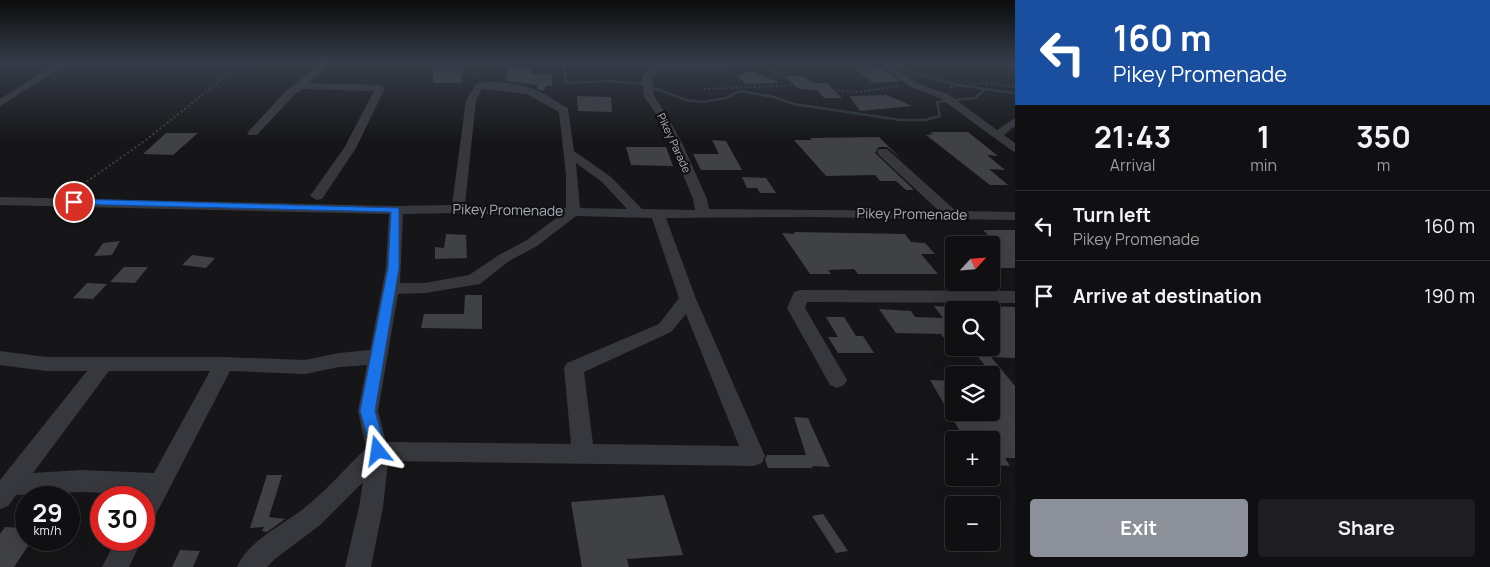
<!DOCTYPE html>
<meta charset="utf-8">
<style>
body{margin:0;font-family:Manrope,sans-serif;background:#1e1e20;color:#f1f3f6;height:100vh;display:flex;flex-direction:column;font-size:19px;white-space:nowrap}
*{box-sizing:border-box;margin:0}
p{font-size:16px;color:#9c9d9f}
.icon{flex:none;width:28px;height:28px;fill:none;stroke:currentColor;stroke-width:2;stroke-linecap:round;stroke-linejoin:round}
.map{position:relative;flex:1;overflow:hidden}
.side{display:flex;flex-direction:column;background:#101012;width:475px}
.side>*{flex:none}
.top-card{background:#1a4fa0;color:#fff;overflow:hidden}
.needle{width:32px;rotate:64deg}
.fabs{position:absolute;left:945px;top:236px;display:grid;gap:10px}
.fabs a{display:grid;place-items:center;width:55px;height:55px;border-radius:5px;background:#101012;box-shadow:0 5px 20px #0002,0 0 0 1px #303032;font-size:25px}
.speed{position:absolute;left:15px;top:486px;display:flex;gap:10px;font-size:25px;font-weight:700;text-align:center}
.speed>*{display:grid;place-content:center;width:65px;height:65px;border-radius:50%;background:#101012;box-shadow:0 5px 20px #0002,0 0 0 1px #303032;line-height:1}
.speed small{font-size:12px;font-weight:400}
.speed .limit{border:8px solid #d22;background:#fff;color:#111}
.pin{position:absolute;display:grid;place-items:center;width:42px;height:42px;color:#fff;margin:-21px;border:2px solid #fff;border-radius:50%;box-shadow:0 1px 5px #0007}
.me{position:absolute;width:55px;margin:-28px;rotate:345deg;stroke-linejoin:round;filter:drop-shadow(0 0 4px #0008)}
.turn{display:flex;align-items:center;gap:18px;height:105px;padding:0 15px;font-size:22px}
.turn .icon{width:65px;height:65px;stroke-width:2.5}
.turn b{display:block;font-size:35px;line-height:42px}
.eta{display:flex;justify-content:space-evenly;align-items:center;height:85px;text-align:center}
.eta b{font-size:30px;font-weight:700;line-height:35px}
.primary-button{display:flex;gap:10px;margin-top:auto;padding:10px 15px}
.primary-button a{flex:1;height:58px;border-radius:5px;background:#8c9099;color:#fff;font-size:20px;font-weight:700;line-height:58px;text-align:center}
.primary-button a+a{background:#1e1e20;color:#f1f3f6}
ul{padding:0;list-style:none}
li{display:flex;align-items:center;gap:15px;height:70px;padding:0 15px;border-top:1px solid #303032}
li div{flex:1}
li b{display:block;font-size:19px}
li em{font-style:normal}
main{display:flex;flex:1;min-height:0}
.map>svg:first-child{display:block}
</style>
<main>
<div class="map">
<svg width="1015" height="567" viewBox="0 0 1015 567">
<rect width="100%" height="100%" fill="#161618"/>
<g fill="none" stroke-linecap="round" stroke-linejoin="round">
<g stroke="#2c353c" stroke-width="2.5">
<polyline points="563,63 566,83 611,81 644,84 686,100 702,102 726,98 740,91 774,97 794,104 900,120 925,120 940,116 937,102 975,98 983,91"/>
<path d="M 894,63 C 932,83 973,88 1015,93"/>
</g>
</g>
<g fill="#404145">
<polygon points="433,66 464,67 461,83 433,83"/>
<polygon points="851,66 879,67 900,81 873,83"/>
<polygon points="508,68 531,68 531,74 552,74 552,86 546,86 543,91 537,89 537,85 507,81"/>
<polygon points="751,71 780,83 746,84 736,76"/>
<polygon points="785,76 803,76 813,83 827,83 842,98 824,98 817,90 799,89"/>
<polygon points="887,95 912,106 860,111 849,96"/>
<polygon points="577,96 611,97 612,112 578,111"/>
<polygon points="930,132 968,132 998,156 987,155 1005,170 989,169 1008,185 990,185 926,135 933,134"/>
<polygon points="166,133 198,133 173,155 143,154"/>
<polygon points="879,137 902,160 887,147 879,147 875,153 914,190 906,190 896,181 880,181 875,175 826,176 794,140 812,140 810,138"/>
<polygon points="712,140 726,141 742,170 701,170 693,154 719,154"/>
<polygon points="626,147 666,147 673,166 631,165"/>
<polygon points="742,177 766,178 776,193 760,193 757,188 747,188"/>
<polygon points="983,230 1015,230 1015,268 991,268 991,238"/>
<polygon points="794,232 905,234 911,242 925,243 935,254 921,254 938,274 858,274 854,269 828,270 831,274 810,274 782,233 795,234"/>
<polygon points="446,234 466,235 467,258 435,259 435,247 444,248"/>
<polygon points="120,241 112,255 94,256 103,243"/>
<polygon points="192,255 215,258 206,268 182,265"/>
<polygon points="124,267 148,267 135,283 110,282"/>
<polygon points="87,283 107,284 93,299 73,298"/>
<polygon points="465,295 482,295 482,329 421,328 424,314 464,314"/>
<polygon points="934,306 954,307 954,351 941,334 896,333 879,309 911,311 915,317 943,318"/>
<polygon points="989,306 1015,307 1015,358 991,357 1015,386 1015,458 1005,458 1010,466 991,465 991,440 949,440 961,433 930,380 954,381 954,412 991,412 991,382 998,382 971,348 984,348 991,357 991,308"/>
<polygon points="826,317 844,317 856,336 863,336 874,353 838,353 828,337 838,337"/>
<polygon points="794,417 808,418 830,467 812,466 813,468 768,468 765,460 767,455 806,455"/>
<polygon points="267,475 282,475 269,517 285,519 267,532 262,531 264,527 250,528"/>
<polygon points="664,495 683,555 627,559 629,567 582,567 571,502"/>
<polygon points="823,514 848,551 836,553 812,516"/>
<polygon points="5,527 26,528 26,540 32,540 14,567 0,567 0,534"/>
<polygon points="180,550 200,551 193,567 172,567"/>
</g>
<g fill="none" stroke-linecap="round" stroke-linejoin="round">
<g stroke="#3d3f44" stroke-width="2" stroke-dasharray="2 2.5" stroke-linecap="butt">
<polyline points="766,69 786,75 804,88 858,92 900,86"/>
<polyline points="477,76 477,72 483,63"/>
<polyline points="950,87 987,83 1015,87"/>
<polyline points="704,89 799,85"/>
<polyline points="72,192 146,140 242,63"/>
</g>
<g fill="#37383d" fill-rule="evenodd">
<polygon points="58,63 68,63 0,106 0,99"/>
<polygon points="322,63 327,66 309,83 380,85 385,88 356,148 322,199 317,200 310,196 344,148 374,91 303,89 294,95 257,135 249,135 247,133 286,91"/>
<path d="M 652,63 L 762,63 L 758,66 L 717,69 L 660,69 L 652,77 L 654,96 L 668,117 L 683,145 L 707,199 L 709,209 L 939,211 L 879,155 L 877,152 L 879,149 L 887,149 L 956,211 L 1015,212 L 1015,220 L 811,217 L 666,218 L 696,299 L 765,456 L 762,463 L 754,466 L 388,461 L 383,507 L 371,567 L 345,567 L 359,507 L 363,482 L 320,525 L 275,559 L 267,567 L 237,567 C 249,540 280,527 303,509 C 325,492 346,468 366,448 L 358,411 L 367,365 L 339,367 L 305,374 L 230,371 L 152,522 L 144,525 L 144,498 L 140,498 L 142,494 L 81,492 L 16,495 L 8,506 L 0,509 L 0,480 L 87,371 L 46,371 L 0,365 L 0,351 L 46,357 L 224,357 L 305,360 L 339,353 L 370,350 L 386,268 L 389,214 L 0,205 L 0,197 L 396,206 L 452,205 L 466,100 L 476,84 C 496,79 526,84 544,94 C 553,98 559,104 568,108 L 574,151 L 611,177 L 642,209 L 695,210 L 693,199 L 671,145 L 658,117 L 644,96 L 642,76 L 653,66 ZM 482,89 L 527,94 L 559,112 L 566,175 L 566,208 L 465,205 L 476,100 ZM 576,163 L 602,182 L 627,209 L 580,208 ZM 458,213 L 559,216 L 527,240 L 499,255 L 469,275 L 425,283 L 400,283 L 403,214 ZM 576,216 L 652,218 L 679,298 L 659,324 L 567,363 L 564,368 L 571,444 L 386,442 L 378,411 L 398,294 L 425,293 L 480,284 L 509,261 L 537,246 ZM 686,314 L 739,446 L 593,444 L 584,372 L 671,332 ZM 109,371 L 210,371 L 154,473 L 81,470 L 33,473 Z"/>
<polygon points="879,63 889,63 916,83 948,94 997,130 1015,118 1015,126 1004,135 1015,143 1015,152 1011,150 940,98 910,87"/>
<polygon points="1011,63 1015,65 1015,72 1006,66"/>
<polygon points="800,290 1015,291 1015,303 807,302 805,308 847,380 844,385 837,388 830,385 787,308 794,292"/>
<polygon points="116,540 142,540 129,567 102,567"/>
</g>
</g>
<linearGradient id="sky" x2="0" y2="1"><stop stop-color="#0c0c0d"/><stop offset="0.44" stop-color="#363c48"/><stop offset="1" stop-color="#363c48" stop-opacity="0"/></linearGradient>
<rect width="1015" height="142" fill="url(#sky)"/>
<polygon fill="#1a73e8" stroke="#114b97" points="74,199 399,208 399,268 375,411 386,451 384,456 378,458 373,456 360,411 388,268 391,212 70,204 69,202"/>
<g text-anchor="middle" stroke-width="4.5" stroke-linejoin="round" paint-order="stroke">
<g font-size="11" fill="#a8adb8" stroke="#111113">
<text transform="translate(674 143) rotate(65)" y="4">Pikey Parade</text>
</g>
<g font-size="14" fill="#a8adb8" stroke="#111113">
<text transform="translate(508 210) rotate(1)" y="5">Pikey Promenade</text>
<text transform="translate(912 214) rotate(1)" y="5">Pikey Promenade</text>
</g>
</g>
</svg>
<div class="fabs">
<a><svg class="needle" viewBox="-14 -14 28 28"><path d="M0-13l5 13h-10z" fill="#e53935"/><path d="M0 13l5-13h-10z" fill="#9c9d9f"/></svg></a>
<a><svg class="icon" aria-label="search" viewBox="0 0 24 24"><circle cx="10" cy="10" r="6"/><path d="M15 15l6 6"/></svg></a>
<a><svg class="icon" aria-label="layers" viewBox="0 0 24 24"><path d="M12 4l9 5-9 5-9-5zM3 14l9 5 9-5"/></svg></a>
<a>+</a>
<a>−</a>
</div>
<div class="speed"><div>29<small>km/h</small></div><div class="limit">30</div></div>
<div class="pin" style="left:74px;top:202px;background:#d93025"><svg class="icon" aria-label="arrive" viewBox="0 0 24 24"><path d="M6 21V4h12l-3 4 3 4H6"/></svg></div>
<svg class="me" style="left:378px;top:451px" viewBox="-20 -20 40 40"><path d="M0-17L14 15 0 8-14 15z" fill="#1a73e8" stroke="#fff" stroke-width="4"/></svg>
</div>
<section class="side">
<div class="top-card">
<div class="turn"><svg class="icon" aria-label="left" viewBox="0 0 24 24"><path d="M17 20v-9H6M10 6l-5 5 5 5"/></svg><div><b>160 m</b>Pikey Promenade</div></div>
</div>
<div class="eta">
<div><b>21:43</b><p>Arrival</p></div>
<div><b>1</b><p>min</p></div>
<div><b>350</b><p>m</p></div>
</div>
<ul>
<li><svg class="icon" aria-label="left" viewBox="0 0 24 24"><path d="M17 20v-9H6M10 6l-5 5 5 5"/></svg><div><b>Turn left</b><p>Pikey Promenade</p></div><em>160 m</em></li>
<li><svg class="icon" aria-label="arrive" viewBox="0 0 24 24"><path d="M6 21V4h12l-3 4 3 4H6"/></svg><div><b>Arrive at destination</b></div><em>190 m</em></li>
</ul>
<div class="primary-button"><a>Exit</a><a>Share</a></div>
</section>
</main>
